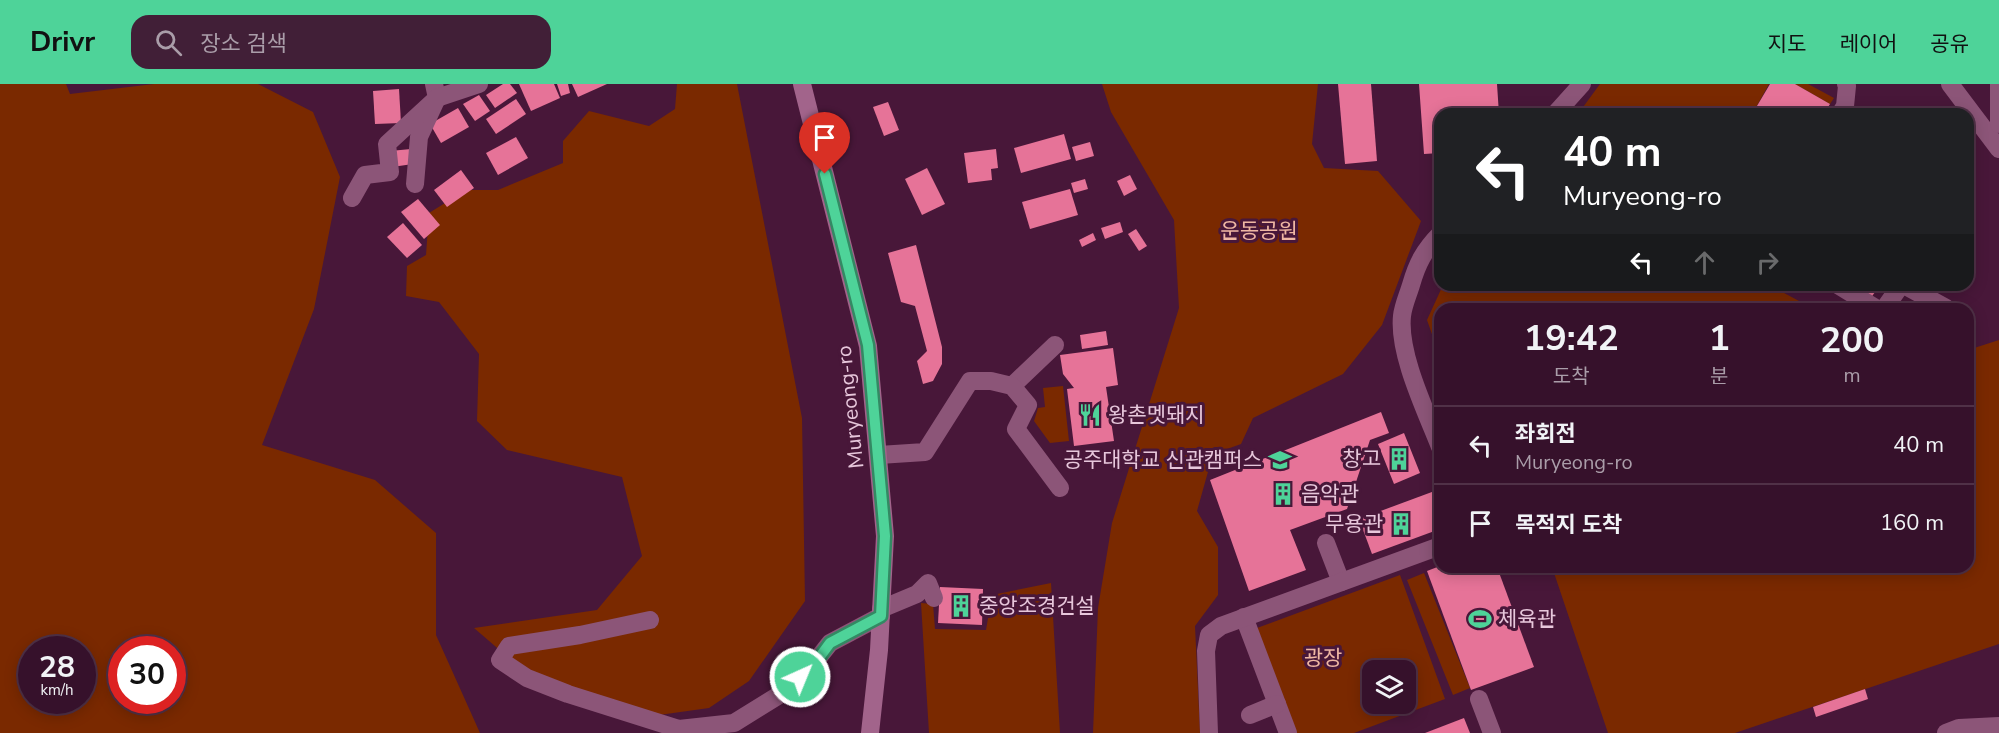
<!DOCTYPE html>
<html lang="ko">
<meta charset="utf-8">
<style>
body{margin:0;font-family:"Nunito Sans","Noto Sans KR",sans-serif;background:#411f37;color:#f1f3f6;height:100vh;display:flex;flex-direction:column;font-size:22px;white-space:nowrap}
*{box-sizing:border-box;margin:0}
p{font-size:20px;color:#aa9da9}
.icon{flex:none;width:33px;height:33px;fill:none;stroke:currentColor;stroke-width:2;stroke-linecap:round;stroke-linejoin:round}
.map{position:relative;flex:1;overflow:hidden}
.drawer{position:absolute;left:1434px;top:219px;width:540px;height:270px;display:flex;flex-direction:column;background:#36112b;border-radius:18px;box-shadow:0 3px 15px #0003,0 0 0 2px #503147}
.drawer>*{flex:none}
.top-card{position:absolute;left:1434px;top:24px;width:540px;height:183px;border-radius:18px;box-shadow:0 3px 15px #0003,0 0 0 2px #503147;background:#202124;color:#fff;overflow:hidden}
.fabs{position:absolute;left:1362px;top:576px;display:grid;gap:12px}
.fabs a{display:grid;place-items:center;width:54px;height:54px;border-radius:12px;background:#36112b;box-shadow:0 3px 15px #0003,0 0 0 2px #503147;font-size:30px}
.speed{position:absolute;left:18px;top:552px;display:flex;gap:12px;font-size:30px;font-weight:700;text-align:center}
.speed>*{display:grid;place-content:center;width:78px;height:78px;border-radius:50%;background:#36112b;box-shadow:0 3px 15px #0003,0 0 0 2px #503147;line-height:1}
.speed small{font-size:15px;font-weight:400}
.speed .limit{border:9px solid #d22;background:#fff;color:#111}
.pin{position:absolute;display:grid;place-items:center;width:51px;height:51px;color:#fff;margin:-62px -26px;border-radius:50% 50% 50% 0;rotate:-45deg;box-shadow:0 0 6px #0007}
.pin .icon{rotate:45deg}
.me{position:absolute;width:66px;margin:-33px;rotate:44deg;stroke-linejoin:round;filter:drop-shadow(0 0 4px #0008)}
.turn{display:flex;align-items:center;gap:21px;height:126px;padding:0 30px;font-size:27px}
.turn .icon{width:78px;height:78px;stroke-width:2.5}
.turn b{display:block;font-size:42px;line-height:51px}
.lanes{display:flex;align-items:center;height:57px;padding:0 30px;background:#0003;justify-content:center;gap:30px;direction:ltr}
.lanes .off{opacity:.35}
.eta{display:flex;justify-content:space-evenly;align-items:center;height:102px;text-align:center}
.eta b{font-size:36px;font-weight:700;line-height:42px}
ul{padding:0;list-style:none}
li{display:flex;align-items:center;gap:18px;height:78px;padding:0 30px;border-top:2px solid #503147}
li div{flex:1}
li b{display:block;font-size:22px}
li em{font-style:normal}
header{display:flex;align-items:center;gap:36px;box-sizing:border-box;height:84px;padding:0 30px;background:#4ed399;color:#111}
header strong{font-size:28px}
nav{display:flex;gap:33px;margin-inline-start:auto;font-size:21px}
.search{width:420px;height:54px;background:#411f37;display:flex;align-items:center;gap:15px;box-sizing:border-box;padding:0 21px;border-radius:18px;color:#aa9da9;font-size:22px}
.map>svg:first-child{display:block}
</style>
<header>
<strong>Drivr</strong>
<div class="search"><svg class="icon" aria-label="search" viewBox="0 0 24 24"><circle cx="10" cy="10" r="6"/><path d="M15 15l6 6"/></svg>장소 검색</div>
<nav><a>지도</a><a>레이어</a><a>공유</a></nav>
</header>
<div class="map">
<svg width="1999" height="649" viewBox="0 0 1999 649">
<rect width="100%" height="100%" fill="#481739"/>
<g fill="#7a2900" fill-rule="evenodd">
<path d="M 0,0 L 66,0 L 70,10 L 154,0 L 258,0 L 313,28 L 340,93 L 314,225 L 262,361 L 375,396 L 436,449 L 436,551 L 480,649 L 0,649 ZM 32,566 L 82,566 L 82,616 L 32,616 ZM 122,566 L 172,566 L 172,616 L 122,616 Z"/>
<polygon points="677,0 737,0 802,334 805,517 749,597 709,624 659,631 525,588 474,544 597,526 642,472 622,393 507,366 477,337 479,270 439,218 406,212 407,182 426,171 429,129 466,106 498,106 563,79 563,57 589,27 649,42 675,25"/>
<polygon points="1102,0 1318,0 1312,60 1324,84 1378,87 1421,137 1382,241 1343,290 1253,334 1241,360 1213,370 1197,427 1218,463 1218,511 1195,542 1200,649 1093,649 1098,524 1112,439 1179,224 1174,136 1111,28"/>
<polygon points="1600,0 1769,0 1754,27 1756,30 1578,30"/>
<polygon points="1795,0 1808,0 1834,14 1830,20"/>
<polygon points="1443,201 1769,201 1814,225 1440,225 1440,273 1427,236"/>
<polygon points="1999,256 1999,560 1735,649 1608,649 1552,483 1968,483 1968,266"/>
<polygon points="1063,302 1069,357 1050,359 1034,337 1038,324 1045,323 1043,304"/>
<polygon points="1424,489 1470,604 1453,611 1407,496"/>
<path d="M 1400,491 L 1445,615 L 1354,649 L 1297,649 L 1257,544 ZM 1372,586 L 1406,586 L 1406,620 L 1372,620 Z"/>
<polygon points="1051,499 1060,649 929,649 921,519 933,520 935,545 986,546 992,511"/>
</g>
<g fill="#e67398">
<polygon points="503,0 510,0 517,9 495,24 486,11"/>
<polygon points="519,0 554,0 560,14 531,27"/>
<polygon points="557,0 568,0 570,9 561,12"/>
<polygon points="572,0 607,0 578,13"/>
<polygon points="1338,0 1371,0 1377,77 1345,80"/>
<polygon points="1419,0 1497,0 1499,30 1440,30 1440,69 1424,70"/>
<polygon points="1770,0 1795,0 1830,20 1824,30 1779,30 1776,28 1775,30 1759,30 1754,27"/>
<polygon points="399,5 401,39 375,40 373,7"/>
<polygon points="479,11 490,27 475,37 463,20"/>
<polygon points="516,15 526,30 496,50 486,35"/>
<polygon points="888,18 899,46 884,52 873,23"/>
<polygon points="458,24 469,43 441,59 430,40"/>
<polygon points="1064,50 1071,75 1021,89 1014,64"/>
<polygon points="516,53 528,74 498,91 486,69"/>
<polygon points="1090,58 1094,72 1076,77 1072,63"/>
<polygon points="411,65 413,80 392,83 390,67"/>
<polygon points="996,65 998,84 991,85 992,96 968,99 964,69"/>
<polygon points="927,84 945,120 922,131 905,95"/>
<polygon points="461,86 474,104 447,123 434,106"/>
<polygon points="1130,91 1137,105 1124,112 1117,97"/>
<polygon points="1085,95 1088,105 1074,109 1071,99"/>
<polygon points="1070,105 1078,131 1030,145 1022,118"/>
<polygon points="418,115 440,141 424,155 401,128"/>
<polygon points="1120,138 1123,148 1105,155 1101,144"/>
<polygon points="403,139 422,161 407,174 387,153"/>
<polygon points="1136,145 1147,162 1139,167 1128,150"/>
<polygon points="1093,149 1096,156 1082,163 1079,156"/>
<polygon points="916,161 942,263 942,280 933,297 923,300 917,277 927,267 915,222 901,218 888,169"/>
<polygon points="1843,201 1880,201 1868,218"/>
<polygon points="1106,247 1108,261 1082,265 1080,251"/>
<polygon points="1113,264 1118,301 1106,303 1114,357 1074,362 1067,305 1074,304 1063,290 1060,271"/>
<polygon points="1381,328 1389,349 1370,356 1347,425 1290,446 1306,486 1249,507 1210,396"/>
<polygon points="1404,349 1420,389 1394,400 1378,360"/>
<polygon points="1440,405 1440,445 1372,470 1359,435"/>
<polygon points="1440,482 1497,483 1534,583 1471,606 1427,487"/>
<polygon points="940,503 983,505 982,541 938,539"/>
<polygon points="1865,605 1868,615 1816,633 1813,623"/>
<polygon points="1464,634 1470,649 1425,649"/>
</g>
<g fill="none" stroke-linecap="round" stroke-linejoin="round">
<g stroke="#8c5578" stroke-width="18">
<polyline points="1950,0 1999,65"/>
<polyline points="1999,0 1999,40"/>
<polyline points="1555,30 1582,0"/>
<polyline points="1840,30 1845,22 1847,2 1846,0"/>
<polyline points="415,100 419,53 437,14 434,0"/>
<polyline points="352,114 365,91 390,88 387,60 437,14 479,0"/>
<path d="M 1440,150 C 1424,166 1417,180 1411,201 C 1408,211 1403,222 1402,232 C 1398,270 1426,327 1440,363"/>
<polyline points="1838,201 1877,225"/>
<polyline points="1904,201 1946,224"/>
<polyline points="1884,225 1901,201"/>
<polyline points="1012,302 1055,261"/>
<polyline points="879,371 925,368 970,297 991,297 1012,302 1028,321 1016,345 1060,404"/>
<polyline points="1326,459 1341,498"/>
<polyline points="881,525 917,510 928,499 934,514"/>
<polyline points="1244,533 1288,649"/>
<polyline points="650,536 580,551 509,562 500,576 527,594 568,610 679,645 734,639 784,608 815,578 830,559 881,532"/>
<polyline points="1479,615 1492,649"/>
<polyline points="1250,631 1277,620"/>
<polyline points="1209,649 1206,567 1209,551 1221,542 1440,462"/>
<polyline points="1946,649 1959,644 1999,642"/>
</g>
<polyline stroke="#a2648b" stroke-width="18" points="802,0 868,262 885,452 879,566 870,649"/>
</g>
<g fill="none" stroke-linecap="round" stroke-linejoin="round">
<g stroke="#338963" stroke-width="15">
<polyline id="route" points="800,593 816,578 830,559 881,532 885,452 868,261 825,90"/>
</g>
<use href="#route" stroke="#4ed399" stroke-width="10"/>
</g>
<defs>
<g id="restaurant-bare" transform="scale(1.8)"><path d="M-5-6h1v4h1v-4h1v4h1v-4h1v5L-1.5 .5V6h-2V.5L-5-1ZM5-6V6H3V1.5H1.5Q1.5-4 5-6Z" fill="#4ed399" stroke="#481739" stroke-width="2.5" paint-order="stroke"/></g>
<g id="building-bare" transform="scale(1.8)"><path d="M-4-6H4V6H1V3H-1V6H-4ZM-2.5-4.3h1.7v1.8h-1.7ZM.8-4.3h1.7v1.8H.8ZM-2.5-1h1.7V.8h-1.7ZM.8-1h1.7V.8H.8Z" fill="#4ed399" stroke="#481739" stroke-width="2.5" paint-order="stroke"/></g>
<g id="university-bare" transform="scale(1.8)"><path d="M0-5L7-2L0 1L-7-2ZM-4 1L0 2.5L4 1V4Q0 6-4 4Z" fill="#4ed399" stroke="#481739" stroke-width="2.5" paint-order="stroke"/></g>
<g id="stadium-bare" transform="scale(1.8)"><path d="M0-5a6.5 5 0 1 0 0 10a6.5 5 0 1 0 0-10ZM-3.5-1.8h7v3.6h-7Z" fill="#4ed399" stroke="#481739" stroke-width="2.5" paint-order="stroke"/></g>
</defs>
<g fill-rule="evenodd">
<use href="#restaurant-bare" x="1090" y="331"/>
<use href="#building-bare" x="1399" y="375"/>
<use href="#university-bare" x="1280" y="376"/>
<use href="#building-bare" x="1283" y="410"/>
<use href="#building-bare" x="1401" y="440"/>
<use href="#building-bare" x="961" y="522"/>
<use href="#stadium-bare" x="1480" y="535"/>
</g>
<g text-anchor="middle" stroke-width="6" stroke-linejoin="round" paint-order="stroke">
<g font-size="21" fill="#efb7a3" stroke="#481739">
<text x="1259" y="154">운동공원</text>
<text x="1323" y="581">광장</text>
</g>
<g font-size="21" fill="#e7c7db" stroke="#481739">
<text transform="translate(850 323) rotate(-96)" y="7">Muryeong-ro</text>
</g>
<g font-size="21" fill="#e7c7db" stroke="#481739" text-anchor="start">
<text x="1108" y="338">왕촌멧돼지</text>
<text x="1381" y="382" text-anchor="end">창고</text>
<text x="1262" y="383" text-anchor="end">공주대학교 신관캠퍼스</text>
<text x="1301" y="417">음악관</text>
<text x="1383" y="447" text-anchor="end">무용관</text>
<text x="979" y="529">중앙조경건설</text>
<text x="1498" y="542">체육관</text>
</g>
</g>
</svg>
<div class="fabs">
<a><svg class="icon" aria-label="layers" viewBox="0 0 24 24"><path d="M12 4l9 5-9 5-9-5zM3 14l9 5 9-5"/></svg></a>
</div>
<div class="speed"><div>28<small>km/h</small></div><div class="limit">30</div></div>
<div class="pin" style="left:825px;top:90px;background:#d93025"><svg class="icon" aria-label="arrive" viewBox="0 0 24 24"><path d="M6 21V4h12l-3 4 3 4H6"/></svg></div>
<svg class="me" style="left:800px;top:593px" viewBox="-20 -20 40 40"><circle r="17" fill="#4ed399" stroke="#fff" stroke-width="3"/><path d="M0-11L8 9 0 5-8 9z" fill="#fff"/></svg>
<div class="top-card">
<div class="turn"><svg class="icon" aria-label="left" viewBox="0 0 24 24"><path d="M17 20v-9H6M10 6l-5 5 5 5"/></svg><div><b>40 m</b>Muryeong-ro</div></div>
<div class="lanes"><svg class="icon" aria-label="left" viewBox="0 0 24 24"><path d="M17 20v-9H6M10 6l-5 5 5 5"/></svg><svg class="icon off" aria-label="ahead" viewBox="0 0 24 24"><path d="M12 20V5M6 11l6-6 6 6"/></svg><svg class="icon off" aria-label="right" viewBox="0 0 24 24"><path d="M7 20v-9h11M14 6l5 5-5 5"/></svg></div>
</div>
<section class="drawer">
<div class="eta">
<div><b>19:42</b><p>도착</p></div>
<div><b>1</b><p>분</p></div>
<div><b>200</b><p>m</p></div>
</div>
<ul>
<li><svg class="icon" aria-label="left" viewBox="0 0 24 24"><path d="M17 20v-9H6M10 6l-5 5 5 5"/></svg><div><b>좌회전</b><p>Muryeong-ro</p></div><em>40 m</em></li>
<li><svg class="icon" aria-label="arrive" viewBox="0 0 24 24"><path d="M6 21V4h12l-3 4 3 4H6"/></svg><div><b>목적지 도착</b></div><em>160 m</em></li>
</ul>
</section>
</div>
